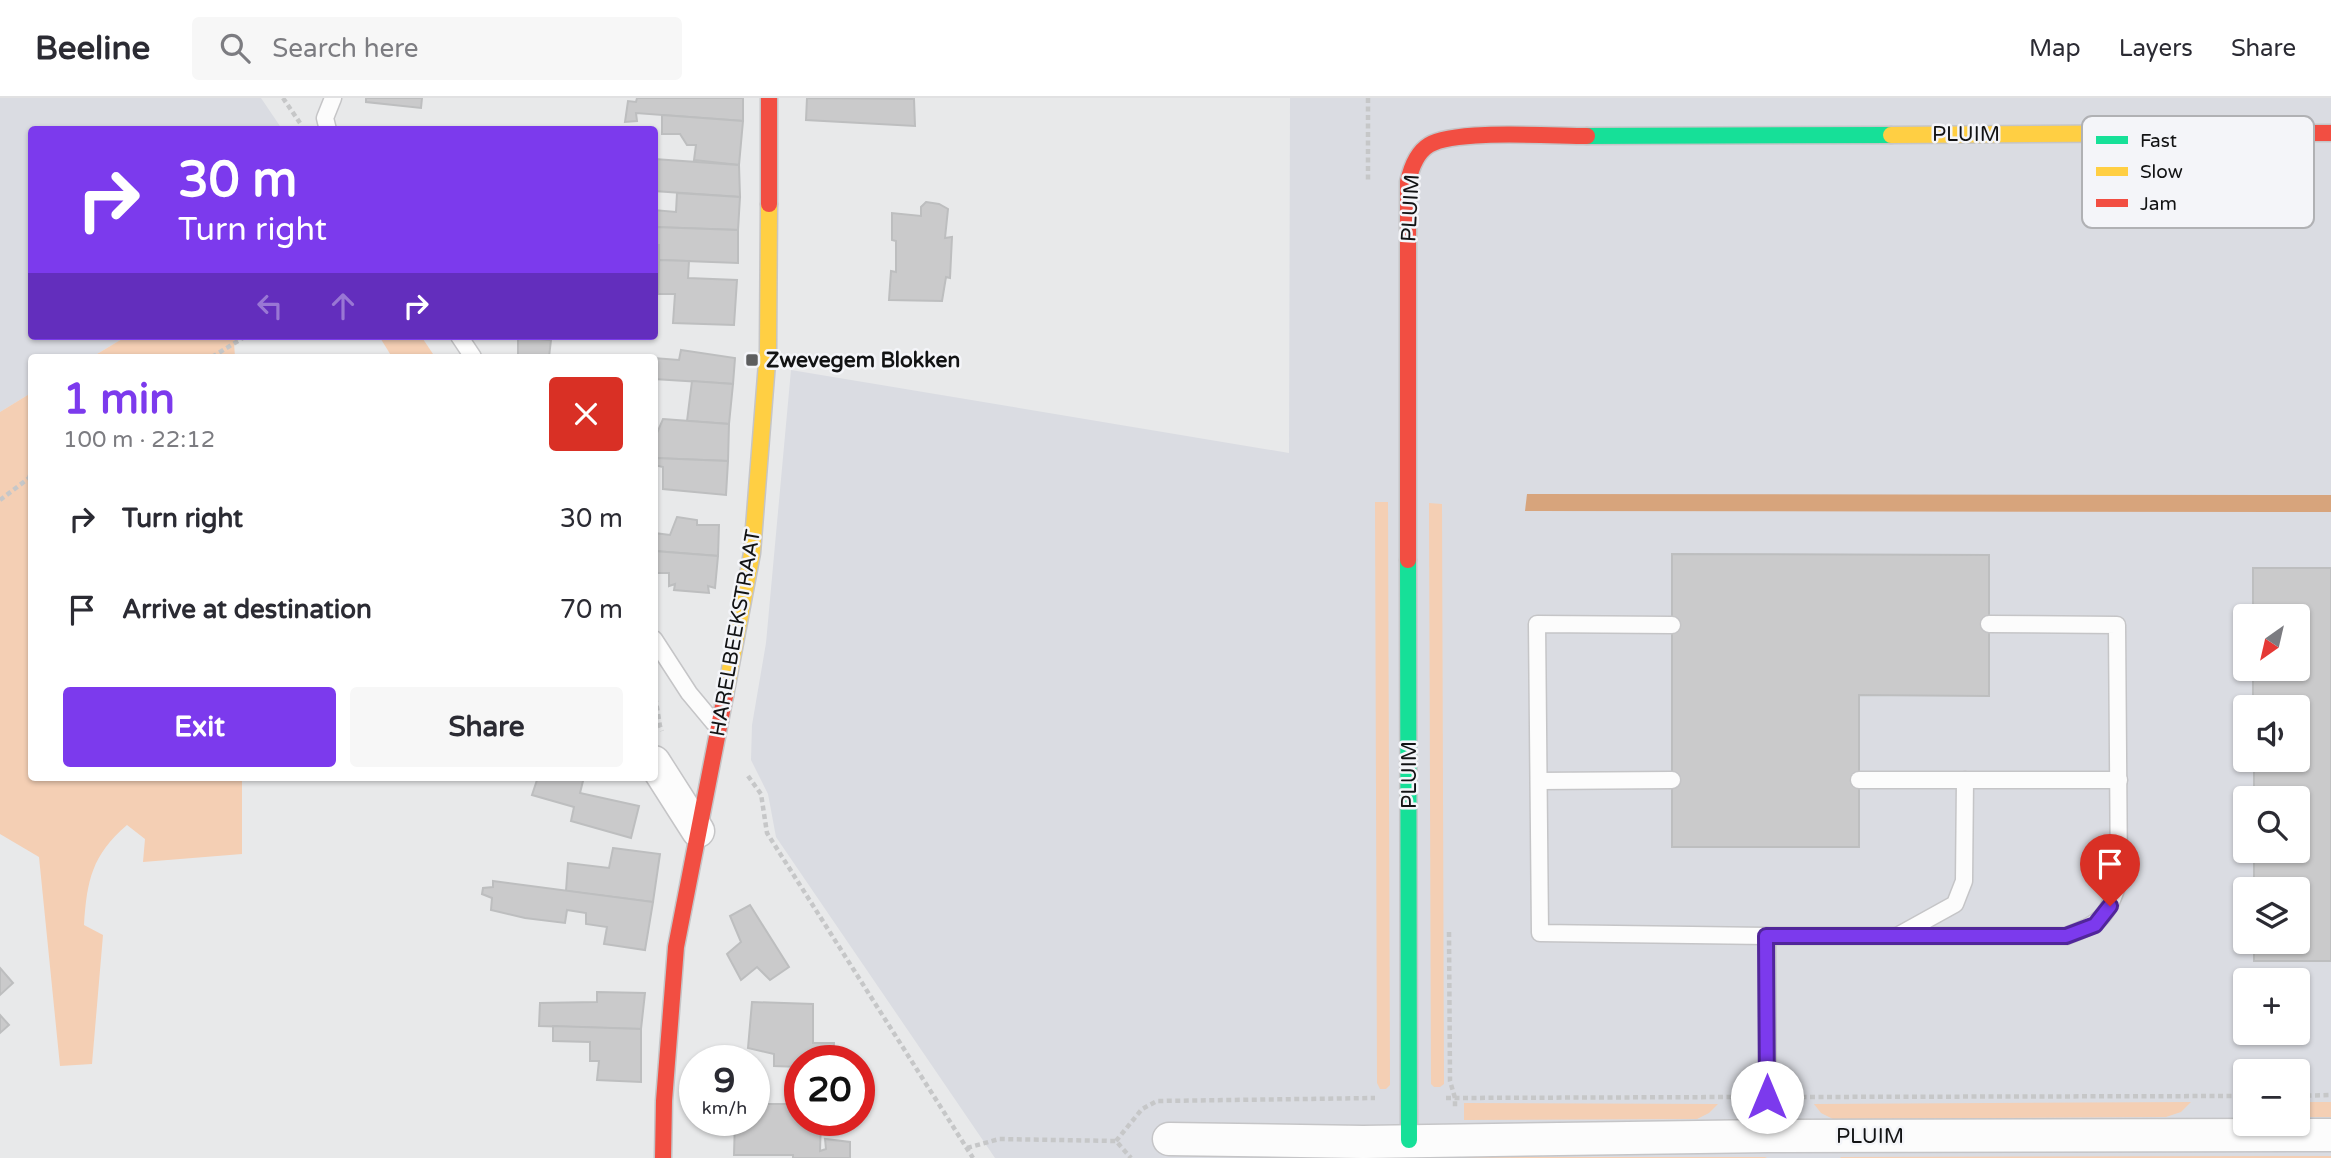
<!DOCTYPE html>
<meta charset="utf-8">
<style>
body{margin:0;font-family:"Varela Round",sans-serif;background:#f7f7f7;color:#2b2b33;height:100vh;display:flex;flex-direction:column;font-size:26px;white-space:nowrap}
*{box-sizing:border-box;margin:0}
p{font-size:23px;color:#7c7c81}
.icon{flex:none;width:38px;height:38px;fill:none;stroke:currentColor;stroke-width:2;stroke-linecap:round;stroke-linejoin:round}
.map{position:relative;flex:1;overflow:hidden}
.sheet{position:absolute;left:28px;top:256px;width:630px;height:427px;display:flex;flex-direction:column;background:#fff;border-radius:7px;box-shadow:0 2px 5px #0004}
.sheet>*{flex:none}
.hud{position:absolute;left:28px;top:28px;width:630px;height:214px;border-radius:7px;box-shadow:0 2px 5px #0004;background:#7c3aed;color:#fff;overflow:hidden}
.needle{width:46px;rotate:214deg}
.tools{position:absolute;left:2233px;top:506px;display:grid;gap:14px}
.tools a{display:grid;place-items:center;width:77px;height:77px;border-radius:7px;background:#fff;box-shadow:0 2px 5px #0004;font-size:35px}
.speed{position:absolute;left:679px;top:947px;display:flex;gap:14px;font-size:35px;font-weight:700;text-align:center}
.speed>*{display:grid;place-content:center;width:91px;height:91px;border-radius:50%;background:#fff;box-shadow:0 2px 5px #0004;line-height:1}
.speed small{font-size:18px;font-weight:400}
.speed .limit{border:10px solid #d22;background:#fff;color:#111}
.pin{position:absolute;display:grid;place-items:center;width:60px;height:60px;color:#fff;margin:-72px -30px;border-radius:50% 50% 50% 0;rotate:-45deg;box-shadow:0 0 7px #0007}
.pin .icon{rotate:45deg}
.me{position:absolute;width:77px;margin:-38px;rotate:0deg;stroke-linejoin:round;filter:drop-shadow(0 0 5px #0008)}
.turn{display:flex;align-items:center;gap:24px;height:147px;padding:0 35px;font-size:32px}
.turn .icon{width:91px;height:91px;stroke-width:2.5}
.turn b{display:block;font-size:49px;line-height:60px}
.lanes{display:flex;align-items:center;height:66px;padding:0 35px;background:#0003;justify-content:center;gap:35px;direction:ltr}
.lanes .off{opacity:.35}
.round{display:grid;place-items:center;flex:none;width:74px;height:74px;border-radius:7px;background:#f7f7f7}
.overview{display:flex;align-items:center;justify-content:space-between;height:119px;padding:0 35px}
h1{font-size:42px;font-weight:700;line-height:52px;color:#7c3aed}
.action{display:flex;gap:14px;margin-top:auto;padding:14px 35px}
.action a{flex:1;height:80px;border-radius:7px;background:#7c3aed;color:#fff;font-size:28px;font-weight:700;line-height:80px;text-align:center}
.action a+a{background:#f7f7f7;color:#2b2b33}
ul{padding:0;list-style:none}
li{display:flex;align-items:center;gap:21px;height:91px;padding:0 35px}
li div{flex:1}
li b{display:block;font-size:26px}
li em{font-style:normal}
header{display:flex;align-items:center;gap:42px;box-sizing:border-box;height:98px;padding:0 35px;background:#fff;border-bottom:2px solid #e1e1e2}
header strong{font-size:33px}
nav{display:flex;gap:38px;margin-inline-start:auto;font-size:24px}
.search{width:490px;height:63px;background:#f7f7f7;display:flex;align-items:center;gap:18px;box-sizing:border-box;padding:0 24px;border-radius:7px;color:#7c7c81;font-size:26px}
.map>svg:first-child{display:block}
</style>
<header>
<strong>Beeline</strong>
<div class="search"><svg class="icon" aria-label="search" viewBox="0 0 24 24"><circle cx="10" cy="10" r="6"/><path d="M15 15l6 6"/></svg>Search here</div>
<nav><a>Map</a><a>Layers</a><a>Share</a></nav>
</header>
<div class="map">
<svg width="2331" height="1060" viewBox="0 0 2331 1060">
<rect width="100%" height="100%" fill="#e8e9ea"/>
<g fill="#dadce2" fill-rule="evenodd">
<polygon points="0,0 261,0 282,31 32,32 32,238 127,238 92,259 32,259 31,295 0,314"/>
<path d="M 1290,0 L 2331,0 L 2331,1060 L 995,1060 L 776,739 L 768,696 L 751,662 L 752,627 L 766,545 L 791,272 L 1289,355 ZM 2245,518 L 2298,518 L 2298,570 L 2245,570 ZM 2245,609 L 2298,609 L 2298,662 L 2245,662 ZM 2245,700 L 2298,700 L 2298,752 L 2245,752 ZM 2245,791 L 2298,791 L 2298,844 L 2245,844 ZM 2245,882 L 2298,882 L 2298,934 L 2245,934 ZM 2245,973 L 2298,973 L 2298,1026 L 2245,1026 Z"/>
</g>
<g fill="#f4cfb4">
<polygon points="127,238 245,238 234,245 235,259 92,259"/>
<polygon points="379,238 421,238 435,259 392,259"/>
<path d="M 31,295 L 32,679 L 242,679 L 242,756 L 143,764 L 145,741 L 127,727 C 92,757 87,782 84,827 L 103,837 L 92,966 L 60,968 L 39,759 L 0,736 L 0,314 Z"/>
<polygon points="1375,404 1388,404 1390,987 1386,991 1380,991 1377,985"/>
<polygon points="1429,405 1442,406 1444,986 1440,989 1434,989 1431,986"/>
<polygon points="2191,1004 2181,1014 2166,1019 1833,1021 1821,1015 1814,1006"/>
<rect x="2298" y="1004" width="33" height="15"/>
<polygon points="1464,1005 1718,1006 1709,1015 1697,1021 1464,1022"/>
<polygon points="2331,1058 2331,1060 1840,1060 1841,1059"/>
<polygon points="1765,1059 1767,1060 1465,1060 1465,1059"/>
</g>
<polygon fill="#d7a47c" points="1527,396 2331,397 2331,414 1525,413"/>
<g fill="#cacacb" stroke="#bdbebf" stroke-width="2">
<polygon points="366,0 422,0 421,10 366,4"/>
<polygon points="637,0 743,0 743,23 636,15 637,23 625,24 628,3 636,4"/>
<polygon points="807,0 914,1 915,28 806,22"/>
<polygon points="662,17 743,23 739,67 694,62 696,47 687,47 680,36 662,36"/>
<polygon points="654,61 739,67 740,99 654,93"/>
<polygon points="677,95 740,99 738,132 654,129 654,112 676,114"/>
<polygon points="926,104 939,106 948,111 945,140 952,139 950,180 946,179 942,203 889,202 891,173 896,174 896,143 892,142 892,115 921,118 921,109"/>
<polygon points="654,129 738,132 738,165 659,162 659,147 654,147"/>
<polygon points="659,162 689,163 688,180 737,182 734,227 673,225 675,196 658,196"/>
<polygon points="518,239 551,242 549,259 518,259"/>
<polygon points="681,252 735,260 733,286 654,281 654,260 679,262"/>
<polygon points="692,283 733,286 729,326 687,323"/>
<polygon points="663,321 729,326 728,363 654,360 654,342"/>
<polygon points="654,360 728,363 726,397 663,391 663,369 654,367"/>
<polygon points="677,419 697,422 697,427 719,427 718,458 654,453 654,435 670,437"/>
<polygon points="654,453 718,458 715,490 708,488 709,495 674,492 675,486 669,488 669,475 654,475"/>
<polygon points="1672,456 1989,457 1989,598 1859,597 1859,749 1672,749"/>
<polygon points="2253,470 2331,470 2331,863 2254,863 2254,844 2298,844 2298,791 2254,791 2254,752 2298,752 2298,700 2254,700 2254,662 2298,662 2298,609 2253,609 2253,570 2298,570 2298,518 2253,518"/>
<polygon points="538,679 584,679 580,695 639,708 631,740 571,723 574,709 532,697"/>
<polygon points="613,750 660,756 653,804 566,793 568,765 609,770"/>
<polygon points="493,783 653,804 645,852 604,846 607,829 586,826 586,815 567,812 565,825 525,820 491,812 492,800 482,796 483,790 493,789"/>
<polygon points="750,807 789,869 770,882 757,869 741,882 727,856 741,844 730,818"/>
<polygon points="0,870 13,885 0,897"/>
<polygon points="597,894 645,895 641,931 539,928 540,905 597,904"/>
<polygon points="752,904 813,906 813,945 834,945 833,962 800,962 800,969 774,968 774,956 748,950"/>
<polygon points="0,917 9,927 0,935"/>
<polygon points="553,928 641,931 641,984 597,982 599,963 590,963 590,944 553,943"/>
<polygon points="789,985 800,986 800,1022 821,1022 820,1053 826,1051 825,1041 850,1044 850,1060 793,1060 793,1057 734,1057 735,1022 754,1022 754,1006 788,1006"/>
</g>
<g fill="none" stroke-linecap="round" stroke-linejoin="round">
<g stroke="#c5c5c7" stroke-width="19">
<g id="lane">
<polyline points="328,32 325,20 333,0"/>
<polyline points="459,238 473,259"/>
<path d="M 1672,527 L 1537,526 L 1540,835 L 1767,838 L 2066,838 C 2103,824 2106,820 2119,783 L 2117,527 L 1989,526"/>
<polyline points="654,541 689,595 714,625"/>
<polyline points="1859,682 2119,682"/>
<polyline points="1539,683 1672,682"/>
<polyline points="1899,837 1955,806 1964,783 1965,682"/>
<polyline points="1767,838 1768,1038"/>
</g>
</g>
<g stroke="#c5c5c7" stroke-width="35">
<g id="street">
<polyline points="654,664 698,733"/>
<polyline points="1169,1041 1363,1044 1768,1038 2331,1037"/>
</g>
</g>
<g stroke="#c5c5c7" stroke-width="19">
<g id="fast">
<polyline points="1587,38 1891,37"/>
<polyline points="1408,462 1409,1042"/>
</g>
</g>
<g stroke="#c5c5c7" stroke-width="19">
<g id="slow">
<polyline points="1891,37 2196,35"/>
<polyline points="725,598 752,455 768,252 769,106"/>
</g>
</g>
<g stroke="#c5c5c7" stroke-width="19">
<g id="jam">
<polyline points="2196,35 2331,35"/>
<polyline points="769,106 769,0"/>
<path d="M 1408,462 L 1408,84 C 1411,70 1416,55 1429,47 C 1454,31 1552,38 1587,38"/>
<polyline points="663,1060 664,1003 676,849 725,598"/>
</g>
</g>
<g stroke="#c6c7c8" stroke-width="4.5" stroke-dasharray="5 3.5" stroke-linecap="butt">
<polyline points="283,0 300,25"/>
<polyline points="1368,0 1368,83"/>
<polyline points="212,259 246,238"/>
<polyline points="0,402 29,380 32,372"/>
<polyline points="654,591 660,628 662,633"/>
<polyline points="748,678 761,696 767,735 973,1060"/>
<polyline points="1449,834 1450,983 1455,1000 1455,1010"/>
<polyline points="2298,998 2331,997"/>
<polyline points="1793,999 2245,998"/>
<polyline points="1446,1000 1742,999"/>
<polyline points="1116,1043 1142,1011 1157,1003 1375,1000"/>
<polyline points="967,1050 999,1041 1116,1043 1131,1060"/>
</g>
<use href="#lane" stroke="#fcfcfc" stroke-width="16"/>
<use href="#street" stroke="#fcfcfc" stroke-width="32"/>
<use href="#fast" stroke="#16e098" stroke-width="16"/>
<use href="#slow" stroke="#ffcf43" stroke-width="16"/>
<use href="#jam" stroke="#f24e42" stroke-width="16"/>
</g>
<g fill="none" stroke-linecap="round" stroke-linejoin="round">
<g stroke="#51269a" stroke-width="18">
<polyline id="route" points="1767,999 1766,838 2066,838 2095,827 2110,808"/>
</g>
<use href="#route" stroke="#7c3aed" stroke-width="12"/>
</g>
<rect fill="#5d5e5f" stroke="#f4f5f9" stroke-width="2.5" x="745" y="255" width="14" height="14" rx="3.5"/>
<g text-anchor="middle" stroke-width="5" stroke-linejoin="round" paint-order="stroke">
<g font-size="21" fill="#121314" stroke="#f4f5f9">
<text x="1966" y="43">PLUIM</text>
<text transform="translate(1410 110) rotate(-87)" y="7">PLUIM</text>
<text transform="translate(735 535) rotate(-80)" y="7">HARELBEEKSTRAAT</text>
<text transform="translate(1409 677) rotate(-90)" y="7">PLUIM</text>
<text x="1870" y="1045">PLUIM</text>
</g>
<g font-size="21" font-weight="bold" fill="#121314" stroke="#f4f5f9" text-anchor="start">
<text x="766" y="269">Zwevegem Blokken</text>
</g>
</g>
<rect x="2082" y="18" width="232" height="112" rx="10" fill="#f4f5f9" stroke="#b0b1b4" stroke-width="2"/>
<rect x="2096" y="38" width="32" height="8" fill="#16e098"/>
<rect x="2096" y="69" width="32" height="9" fill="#ffcf43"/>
<rect x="2096" y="101" width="32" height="8" fill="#f24e42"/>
<g font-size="19" fill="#121314">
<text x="2140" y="49">Fast</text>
<text x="2140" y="80">Slow</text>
<text x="2140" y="112">Jam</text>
</g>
</svg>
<div class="tools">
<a><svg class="needle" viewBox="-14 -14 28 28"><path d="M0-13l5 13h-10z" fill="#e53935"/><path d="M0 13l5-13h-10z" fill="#7c7c81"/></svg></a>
<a><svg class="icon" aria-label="sound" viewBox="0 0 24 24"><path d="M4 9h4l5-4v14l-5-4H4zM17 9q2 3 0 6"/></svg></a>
<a><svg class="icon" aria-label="search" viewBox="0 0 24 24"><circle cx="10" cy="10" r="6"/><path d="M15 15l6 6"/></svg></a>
<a><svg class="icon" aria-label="layers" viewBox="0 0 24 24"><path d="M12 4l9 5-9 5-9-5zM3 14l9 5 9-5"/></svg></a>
<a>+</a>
<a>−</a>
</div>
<div class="speed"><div>9<small>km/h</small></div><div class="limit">20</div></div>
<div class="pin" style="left:2110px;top:808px;background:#d93025"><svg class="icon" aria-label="arrive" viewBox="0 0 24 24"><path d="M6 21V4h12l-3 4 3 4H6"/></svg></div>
<svg class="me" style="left:1767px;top:999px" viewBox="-20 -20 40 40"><circle r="19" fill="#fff"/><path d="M0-13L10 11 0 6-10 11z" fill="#7c3aed"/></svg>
<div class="hud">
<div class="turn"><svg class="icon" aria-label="right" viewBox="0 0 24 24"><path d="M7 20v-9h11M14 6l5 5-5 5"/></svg><div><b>30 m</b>Turn right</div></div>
<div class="lanes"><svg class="icon off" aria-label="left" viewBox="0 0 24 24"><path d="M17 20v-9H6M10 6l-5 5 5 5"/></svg><svg class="icon off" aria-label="ahead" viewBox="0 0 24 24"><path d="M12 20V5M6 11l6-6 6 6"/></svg><svg class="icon" aria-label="right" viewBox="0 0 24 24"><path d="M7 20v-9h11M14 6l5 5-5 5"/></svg></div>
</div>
<section class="sheet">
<div class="overview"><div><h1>1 min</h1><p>100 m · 22:12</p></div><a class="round" style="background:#d93025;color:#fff"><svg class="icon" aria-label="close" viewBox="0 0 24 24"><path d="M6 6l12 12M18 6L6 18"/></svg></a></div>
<ul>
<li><svg class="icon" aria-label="right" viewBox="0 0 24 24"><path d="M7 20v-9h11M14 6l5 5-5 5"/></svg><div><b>Turn right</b></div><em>30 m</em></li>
<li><svg class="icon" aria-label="arrive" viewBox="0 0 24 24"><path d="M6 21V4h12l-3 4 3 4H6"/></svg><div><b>Arrive at destination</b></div><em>70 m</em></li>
</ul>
<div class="action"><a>Exit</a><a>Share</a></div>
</section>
</div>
